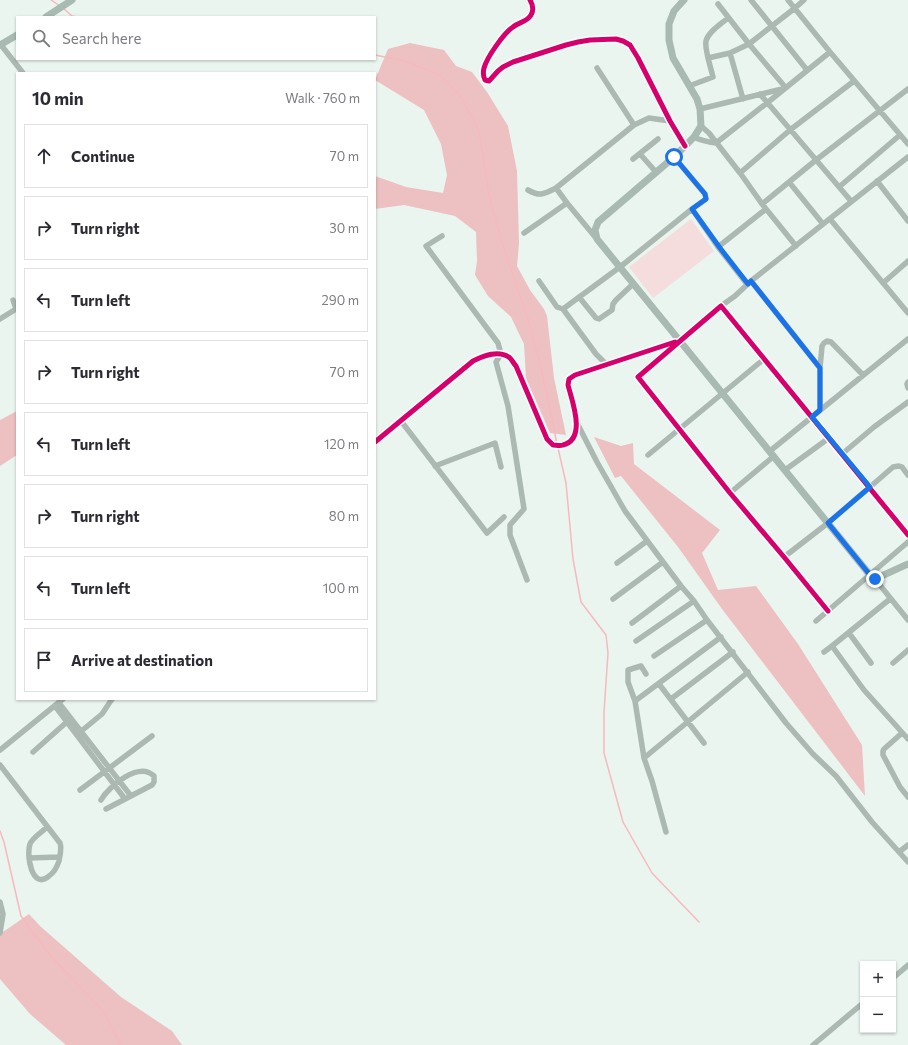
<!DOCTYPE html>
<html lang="en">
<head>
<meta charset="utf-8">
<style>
  body { margin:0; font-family:Commissioner,sans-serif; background:#f2f2f3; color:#2b2b33 }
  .controls { position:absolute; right:12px; bottom:12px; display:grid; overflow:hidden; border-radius:0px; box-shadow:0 1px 3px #0004 }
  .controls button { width:36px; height:36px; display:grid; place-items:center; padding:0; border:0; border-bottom:1px solid #e1e1e2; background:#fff; color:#2b2b33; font:20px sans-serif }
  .stop { position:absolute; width:12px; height:12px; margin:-9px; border:3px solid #1a73e8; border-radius:50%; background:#fff }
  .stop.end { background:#1a73e8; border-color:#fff; box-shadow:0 1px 4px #0008 }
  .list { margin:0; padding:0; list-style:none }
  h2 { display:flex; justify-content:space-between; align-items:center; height:52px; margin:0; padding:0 16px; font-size:17px }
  h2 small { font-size:13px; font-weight:400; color:#7c7c81 }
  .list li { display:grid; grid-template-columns:26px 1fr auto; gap:12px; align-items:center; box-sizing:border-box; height:64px; margin:0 8px 8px; padding:0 8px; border:1px solid #e1e1e2; border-radius:0px }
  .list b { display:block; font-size:15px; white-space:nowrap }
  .list em { font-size:13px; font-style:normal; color:#7c7c81 }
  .icon { flex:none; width:22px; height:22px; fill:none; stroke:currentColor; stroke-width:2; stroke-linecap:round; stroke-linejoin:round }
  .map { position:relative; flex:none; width:908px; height:1045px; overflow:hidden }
  .search { position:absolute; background:#fff; box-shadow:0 1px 3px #0004; left:16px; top:16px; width:360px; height:44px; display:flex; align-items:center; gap:10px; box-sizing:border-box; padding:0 14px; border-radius:0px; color:#7c7c81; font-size:15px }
  .panel { position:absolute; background:#fff; box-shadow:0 1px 3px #0004; left:16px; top:72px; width:360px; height:628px; border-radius:0px }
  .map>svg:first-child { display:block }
  .green { fill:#f4dddc }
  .forest { fill:#edc0c1 }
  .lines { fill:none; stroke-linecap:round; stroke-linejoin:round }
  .stream { stroke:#f7b9bd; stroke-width:1.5 }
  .minor { stroke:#abb9b2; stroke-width:5.5 }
  .major { stroke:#a9bab3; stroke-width:7 }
  .cycleway-casing { stroke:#fff; stroke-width:8 }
  .cycleway { stroke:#d6006c; stroke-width:5 }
  .route { stroke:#1a73e8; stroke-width:5 }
</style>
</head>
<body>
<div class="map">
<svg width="908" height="1045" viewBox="0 0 908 1045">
  <rect width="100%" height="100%" fill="#eaf5ef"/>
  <!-- green -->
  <path class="green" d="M691,219L714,251L653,298L629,267Z"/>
  <!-- forest -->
  <path class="forest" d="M410,43L444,50L456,66L472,72L487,92L508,126L517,171L519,243L517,266L530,290L544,309L547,316L554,378L566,435L550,433L526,378L524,344L511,317L488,296L475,275L477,261L476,232L455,216L404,205L375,209V176L406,187L443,193L447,175L441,144L424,110L375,80L388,49Z
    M17,411V455L0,466V420Z
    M594,437L621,446L633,443L634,464L720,530L702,553L718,590L756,586L798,644L862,745L865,796L722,609L678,547L621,476L615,478Z
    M29,914L40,926L121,997L172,1031L182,1045H66L30,1014L0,979V933L6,930Z"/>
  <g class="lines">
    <!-- stream -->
    <path class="stream" d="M51,0L60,6
      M63,8L72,16L76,17
      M375,55L405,61L440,75L461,97L479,131L489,195L503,246L529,322L541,368L557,444
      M558,448L566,483L573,559L581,602L606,635L608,653L604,712V753L623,822L652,873L699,922
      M0,831L4,842L21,916L49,954L103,1011L121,1045"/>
    <!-- minor -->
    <path class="minor" d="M530,0C533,5 534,10 531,15C527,22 519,22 513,27C504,33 487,57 484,68C483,72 483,76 485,80L489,81L498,71L503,67L513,62L566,45L578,42L590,40L616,39L623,41L630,45L638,58L670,121L685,146
      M751,0L807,70
      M788,0L830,52L908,144
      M1,45L23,73
      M730,53L749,44L795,8L804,0
      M708,58C707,52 705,47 706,41C708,32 721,24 728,18
      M597,68L634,125L649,118L670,121
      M689,86L713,77L708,58L730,53L743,99
      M760,94L851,201
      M700,109L786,88L749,44L718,4
      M701,126L709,133L740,173L790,130L854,81
      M694,137C702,141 708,142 716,143L767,103L830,52
      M640,154L656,172
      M674,157L705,194L706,199L692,209L718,247L747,284
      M633,159L658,139
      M738,170L762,204L796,246
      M877,181L908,221
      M789,182L823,224
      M839,187L900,135
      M556,188L567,203L596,238
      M528,190C540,197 544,194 556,188L634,125
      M762,204L816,160L908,89
      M830,219L908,313
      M524,233L567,203
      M442,236L426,246L498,343L501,354L496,362L508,406L524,509L510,525V535L527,580
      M718,247L766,209
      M539,281L557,307L563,309
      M751,281L820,368
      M883,283L908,261
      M579,297L596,318L599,319L612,310L613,304L616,300L633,284
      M721,306L735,296L751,281L908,157
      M0,319L16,309L13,300
      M606,364L596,354L563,309L620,267L692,209
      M908,382L907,384L908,388
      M820,410V368L822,346L824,343L827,341L831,342L863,375
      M401,421L487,533L504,517
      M576,421L597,462L625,511L681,586L694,601L707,620L786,723L813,754L836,776L872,822L908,862
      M375,442L473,361C483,356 499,349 510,358C512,360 514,364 516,366L547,439L553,445C556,445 560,446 563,445C587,439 572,401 568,385L569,379L575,375L677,342
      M770,451L908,339
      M842,454L874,427L908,402
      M648,455L764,359
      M435,466L495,443L501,467
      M785,470L829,438
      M730,493L774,456
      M784,557L828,523L870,487L893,467L899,466L902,467L908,475
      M617,563L647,541
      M875,579L908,620
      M613,599L663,562
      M890,599L832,646L864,690L908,739
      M828,611L784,557L730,493L638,377L721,306L908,535
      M816,621L908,542
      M632,623L681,586
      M849,633L871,663
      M636,641L694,601
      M824,652L832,646
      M654,656L707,620
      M893,663L908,650
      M646,674L641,666L628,670V682L635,701L644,758L652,781L666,832
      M659,684L704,743
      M671,699L733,652
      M635,701L721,637
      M59,703L131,796
      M55,706L125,799
      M79,733L102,714L112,699
      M902,733L884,749L883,751V755L900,787L908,797
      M0,750L63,699
      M33,752L69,720
      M644,758L748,672
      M0,765L60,843C62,848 60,855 59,861C57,867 55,872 49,876C32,891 26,855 30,844C32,838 42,832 47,827
      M80,790L152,736
      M101,800C109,786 139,761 154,776V782L152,785L106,809
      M899,852L908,845
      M29,858L59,857
      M0,902L3,914L0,933
      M893,978L908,965
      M813,1045L863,1003"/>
    <!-- major -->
    <path class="major" d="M684,0L674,11L669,24V40L673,58L697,99L700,109L701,126L694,137L674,157L598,222L595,230L597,239L870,575L875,579L908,564
      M46,17L72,0
      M0,45L17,35"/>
    <!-- cycleway casing -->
    <g class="cycleway-casing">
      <path id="cycleway" d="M530,0C533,5 534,10 531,15C527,22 519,22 513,27C504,33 487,57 484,68C483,72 483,76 485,80L489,81L498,71L503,67L513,62L566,45L578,42L590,40L616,39L623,41L630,45L638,58L670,121L685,146
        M375,442L473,361C483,356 499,349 510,358C512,360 514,364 516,366L547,439L553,445C556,445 560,446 563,445C587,439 572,401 568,385L569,379L575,375L675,342
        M828,611L784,557L730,493L638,377L721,306L908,535"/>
    </g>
    <!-- cycleway -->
    <use href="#cycleway" class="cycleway"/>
  </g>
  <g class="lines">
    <!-- route -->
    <path class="route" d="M674,157L705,194L706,199L692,209L720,248L748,284L751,281L820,368V410L812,417L870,487L828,523L870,575L875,579"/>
  </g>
</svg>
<div class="controls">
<button>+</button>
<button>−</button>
</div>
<div class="stop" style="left:674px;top:157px"></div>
<div class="stop end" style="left:875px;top:579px"></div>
<div class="search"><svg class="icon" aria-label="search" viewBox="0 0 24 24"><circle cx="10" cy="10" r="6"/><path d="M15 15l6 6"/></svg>Search here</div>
<section class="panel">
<h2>10 min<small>Walk · 760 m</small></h2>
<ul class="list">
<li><svg class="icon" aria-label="ahead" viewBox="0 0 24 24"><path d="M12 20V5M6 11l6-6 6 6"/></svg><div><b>Continue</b></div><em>70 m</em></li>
<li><svg class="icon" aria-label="right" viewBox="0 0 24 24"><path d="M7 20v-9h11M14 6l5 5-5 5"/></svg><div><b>Turn right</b></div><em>30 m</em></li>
<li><svg class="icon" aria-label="left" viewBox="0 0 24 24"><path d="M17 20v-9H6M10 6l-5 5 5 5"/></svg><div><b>Turn left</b></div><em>290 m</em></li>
<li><svg class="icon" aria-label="right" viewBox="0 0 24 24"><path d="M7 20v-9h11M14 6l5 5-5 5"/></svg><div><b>Turn right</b></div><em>70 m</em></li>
<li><svg class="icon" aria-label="left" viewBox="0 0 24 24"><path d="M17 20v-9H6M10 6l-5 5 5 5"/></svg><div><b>Turn left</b></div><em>120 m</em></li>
<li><svg class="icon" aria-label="right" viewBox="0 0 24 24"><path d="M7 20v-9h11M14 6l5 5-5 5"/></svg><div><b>Turn right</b></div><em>80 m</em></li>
<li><svg class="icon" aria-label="left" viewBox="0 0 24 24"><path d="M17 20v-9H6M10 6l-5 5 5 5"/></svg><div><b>Turn left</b></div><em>100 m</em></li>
<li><svg class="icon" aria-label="arrive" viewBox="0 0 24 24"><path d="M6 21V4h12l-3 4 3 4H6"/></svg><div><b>Arrive at destination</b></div></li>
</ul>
</section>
</div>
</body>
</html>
